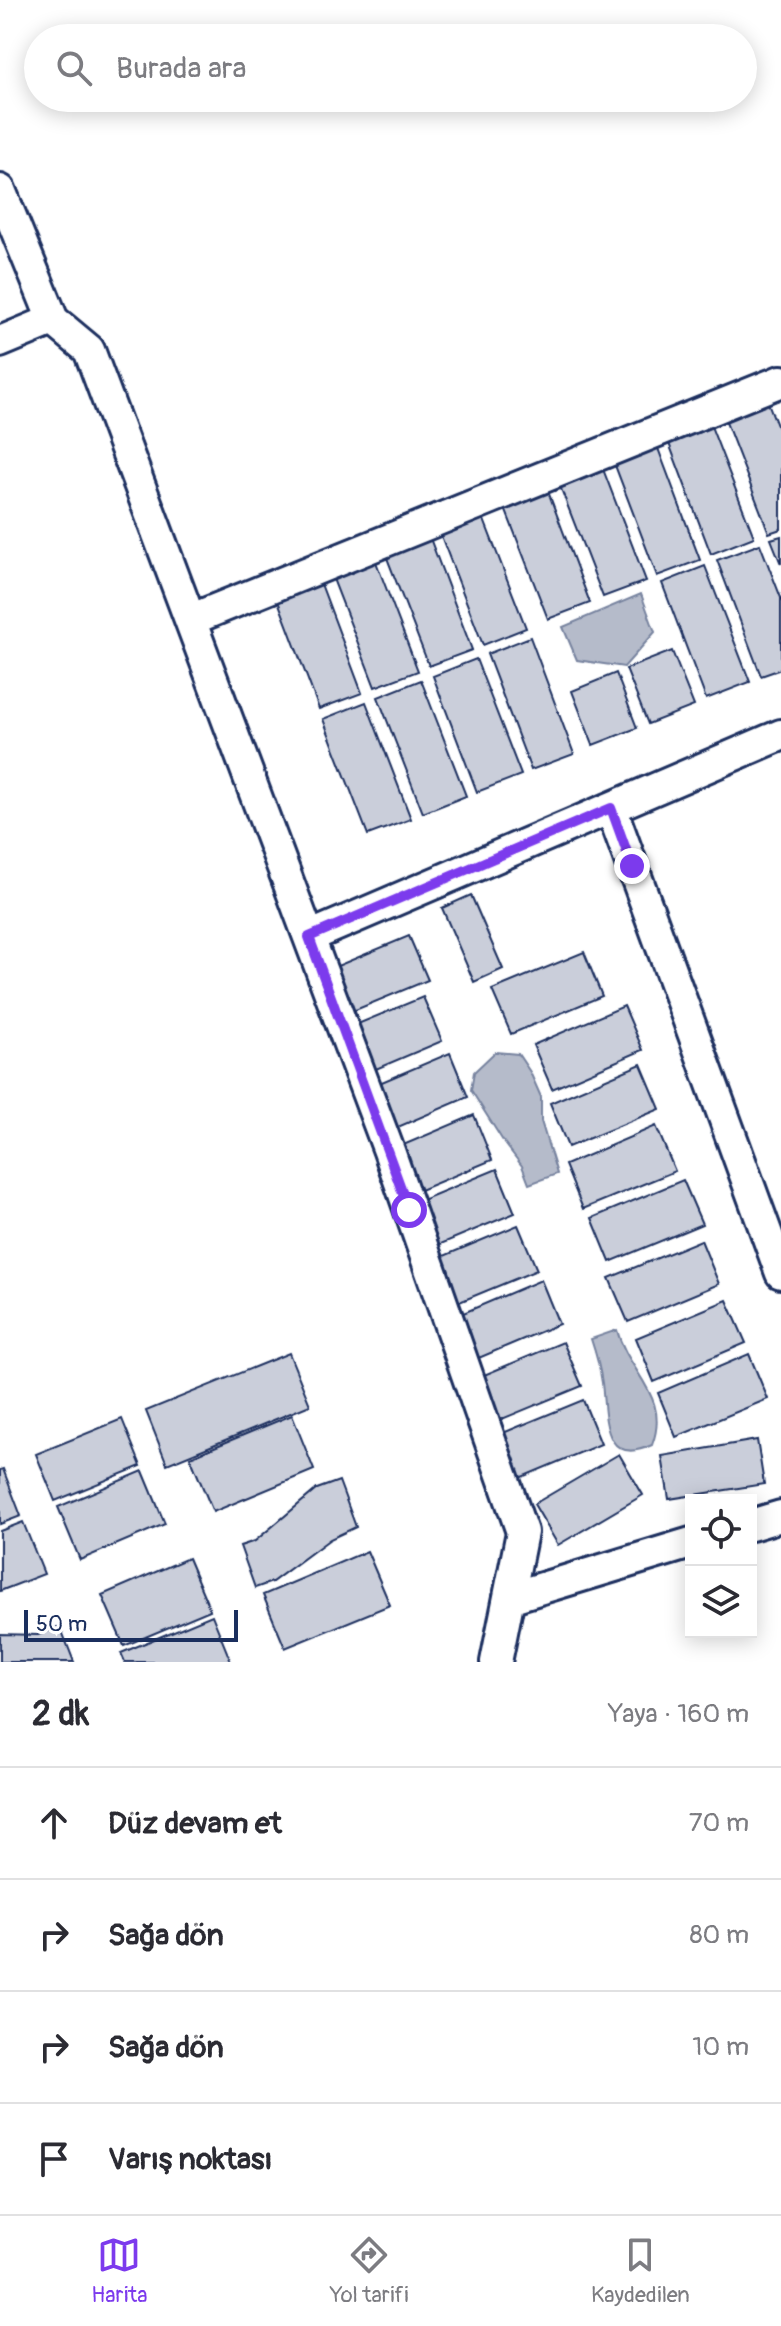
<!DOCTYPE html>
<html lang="tr">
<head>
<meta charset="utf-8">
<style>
  body { margin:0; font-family:Pangolin,sans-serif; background:#f2f2f3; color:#2b2b33 }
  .controls { position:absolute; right:24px; bottom:24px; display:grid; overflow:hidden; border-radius:0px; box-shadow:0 4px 20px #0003 }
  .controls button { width:72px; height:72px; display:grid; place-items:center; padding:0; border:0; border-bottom:2px solid #e1e1e2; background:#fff; color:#2b2b33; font:40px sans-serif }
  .scale { position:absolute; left:24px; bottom:20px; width:214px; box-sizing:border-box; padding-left:8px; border:4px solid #1b2f5e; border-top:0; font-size:22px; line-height:28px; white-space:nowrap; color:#1b2f5e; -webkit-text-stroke:6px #fff; paint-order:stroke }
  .stop { position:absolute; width:24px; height:24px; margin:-18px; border:6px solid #7c3aed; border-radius:50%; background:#fff }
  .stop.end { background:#7c3aed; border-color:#fff; box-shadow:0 2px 8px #0008 }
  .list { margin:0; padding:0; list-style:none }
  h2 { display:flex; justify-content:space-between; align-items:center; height:104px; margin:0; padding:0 32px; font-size:34px }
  h2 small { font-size:26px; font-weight:400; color:#7c7c81 }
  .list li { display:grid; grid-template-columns:52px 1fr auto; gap:24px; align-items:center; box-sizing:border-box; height:112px; padding:0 32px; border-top:2px solid #e1e1e2 }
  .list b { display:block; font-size:30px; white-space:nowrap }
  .list em { font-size:26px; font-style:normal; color:#7c7c81 }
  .icon { flex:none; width:44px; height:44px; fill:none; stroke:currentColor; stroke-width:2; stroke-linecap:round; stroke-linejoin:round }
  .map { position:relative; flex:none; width:781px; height:1662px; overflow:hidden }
  .search { position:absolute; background:#fff; box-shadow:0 4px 20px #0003; left:24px; right:24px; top:24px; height:88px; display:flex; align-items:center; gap:20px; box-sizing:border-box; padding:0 28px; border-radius:44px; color:#7c7c81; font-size:30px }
  .sheet { height:552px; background:#fff }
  nav { display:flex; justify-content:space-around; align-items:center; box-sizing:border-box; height:112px; border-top:2px solid #e1e1e2; background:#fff; font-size:22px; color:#7c7c81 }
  nav a { display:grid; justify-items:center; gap:4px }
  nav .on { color:#7c3aed }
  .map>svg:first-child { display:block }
  .water { fill:#b5bbca; stroke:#77839f; stroke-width:2 }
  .building { fill:#caceda; stroke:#1b2f5e; stroke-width:2 }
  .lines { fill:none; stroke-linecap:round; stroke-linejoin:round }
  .street-casing { stroke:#1b2f5e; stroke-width:36 }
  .street { stroke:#fff; stroke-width:30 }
  .route { stroke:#7c3aed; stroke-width:10 }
</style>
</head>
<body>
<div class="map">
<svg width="781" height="1662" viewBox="0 0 781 1662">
  <rect width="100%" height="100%" fill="#fff"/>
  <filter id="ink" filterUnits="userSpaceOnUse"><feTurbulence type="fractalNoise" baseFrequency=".0125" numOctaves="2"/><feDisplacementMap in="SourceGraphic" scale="16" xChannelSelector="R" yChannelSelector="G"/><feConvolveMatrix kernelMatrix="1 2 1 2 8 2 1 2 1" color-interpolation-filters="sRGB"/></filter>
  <g filter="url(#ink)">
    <!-- water -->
    <path class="water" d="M641,594L655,632L624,667L577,660L563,627Z
      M495,1052L518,1054L530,1072L541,1097V1121L557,1174L529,1184L522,1166L503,1141L471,1090L474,1072Z
      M617,1330C628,1373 671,1396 652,1445C602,1468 606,1416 602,1383C600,1368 596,1354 591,1339Z"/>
    <!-- building -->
    <path class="building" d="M767,400L781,436V529L769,533L724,417Z
      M709,421L754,537L711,554L667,438Z
      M656,443L700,560L657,576L613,460Z
      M601,464L646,581L603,597L558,481Z
      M546,486L590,603L548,619L503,503Z
      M481,512L526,628L483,645L438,528Z
      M428,533L472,650L429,666L384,550Z
      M781,536V564L771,539Z
      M760,544L781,598V669L761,676L717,560Z
      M373,554L418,671L375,687L330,571Z
      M705,566L750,682L706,699L662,583Z
      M318,576L362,693L319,709L275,593Z
      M530,637L574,754L531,770L487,654Z
      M672,651L694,706L648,724L626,669Z
      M476,659L521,775L477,792L433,676Z
      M616,673L637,728L593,745L572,691Z
      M421,680L466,796L423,813L378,697Z
      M366,702L411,819L368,835L323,719Z
      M471,895L503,969L474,982L442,908Z
      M409,936L428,980L336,1018L318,974Z
      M584,952L602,996L511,1034L492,990Z
      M423,997L442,1041L350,1080L331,1035Z
      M624,1006L643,1050L552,1089L533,1045Z
      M450,1053L468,1097L377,1136L358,1092Z
      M641,1064L660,1109L568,1147L550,1103Z
      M474,1115L492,1160L401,1198L382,1154Z
      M656,1126L675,1171L583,1209L565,1165Z
      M497,1169L515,1213L424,1251L405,1207Z
      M683,1180L702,1224L610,1262L592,1218Z
      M518,1225L537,1270L445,1308L427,1263Z
      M701,1240L719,1284L628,1322L609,1278Z
      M541,1280L559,1324L467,1363L449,1319Z
      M727,1300L746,1343L654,1382L636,1338Z
      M563,1342L582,1386L490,1424L472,1380Z
      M289,1353L310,1405L167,1464L146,1411Z
      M749,1354L768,1399L676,1437L658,1393Z
      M583,1400L601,1444L510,1482L491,1438Z
      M292,1415L314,1470L213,1512L190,1457Z
      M122,1419L141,1466L55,1501L36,1454Z
      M757,1440L764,1484L669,1499L662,1456Z
      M619,1454L643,1495L558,1545L534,1504Z
      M3,1469L21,1516L0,1524V1470Z
      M143,1471L165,1524L80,1560L58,1507Z
      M339,1481L356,1527L330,1539L272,1582L255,1588L240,1546L255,1541L317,1489Z
      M23,1522L44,1574L0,1591V1531Z
      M367,1551L390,1605L285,1648L263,1595Z
      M188,1558L210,1610L124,1646L102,1595Z
      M212,1615L231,1662H125L121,1653Z
      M60,1626L74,1662H0V1634L38,1635Z"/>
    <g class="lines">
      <!-- street casing -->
      <g class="street-casing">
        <path id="street" d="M0,190L53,320
          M0,342L53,320L89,350L389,1151L522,1532L496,1662
          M190,620L781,381
          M611,808L781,1273
          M309,937L781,735
          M751,1525L781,1516
          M509,1598L691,1543"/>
      </g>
      <!-- street -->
      <use href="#street" class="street"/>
    </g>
  </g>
  <g class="lines" filter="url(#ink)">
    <!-- route -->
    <path class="route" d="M409,1210L309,937L611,808L632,866"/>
  </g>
</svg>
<div class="controls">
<button><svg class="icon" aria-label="locate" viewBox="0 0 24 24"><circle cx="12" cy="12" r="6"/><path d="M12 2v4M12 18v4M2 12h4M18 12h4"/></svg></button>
<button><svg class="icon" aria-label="layers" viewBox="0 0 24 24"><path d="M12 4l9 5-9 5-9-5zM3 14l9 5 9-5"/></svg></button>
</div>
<div class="scale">50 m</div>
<div class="stop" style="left:409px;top:1210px"></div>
<div class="stop end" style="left:632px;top:866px"></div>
<div class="search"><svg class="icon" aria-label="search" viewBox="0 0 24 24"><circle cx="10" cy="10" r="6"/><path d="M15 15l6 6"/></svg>Burada ara</div>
</div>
<section class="sheet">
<h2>2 dk<small>Yaya · 160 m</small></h2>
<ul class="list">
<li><svg class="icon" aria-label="ahead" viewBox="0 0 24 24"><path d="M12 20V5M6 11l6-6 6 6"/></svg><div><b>Düz devam et</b></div><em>70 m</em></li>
<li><svg class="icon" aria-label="right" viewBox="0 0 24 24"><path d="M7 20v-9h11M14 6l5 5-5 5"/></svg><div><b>Sağa dön</b></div><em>80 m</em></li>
<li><svg class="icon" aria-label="right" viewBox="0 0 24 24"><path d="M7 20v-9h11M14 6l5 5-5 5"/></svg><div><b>Sağa dön</b></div><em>10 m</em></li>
<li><svg class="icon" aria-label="arrive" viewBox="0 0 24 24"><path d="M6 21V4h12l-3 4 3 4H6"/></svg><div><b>Varış noktası</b></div></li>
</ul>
</section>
<nav>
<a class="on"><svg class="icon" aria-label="map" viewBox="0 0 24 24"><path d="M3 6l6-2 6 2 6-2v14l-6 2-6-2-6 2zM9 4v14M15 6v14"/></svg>Harita</a>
<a><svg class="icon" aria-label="directions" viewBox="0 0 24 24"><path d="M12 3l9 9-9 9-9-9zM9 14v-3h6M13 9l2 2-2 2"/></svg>Yol tarifi</a>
<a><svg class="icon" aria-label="saved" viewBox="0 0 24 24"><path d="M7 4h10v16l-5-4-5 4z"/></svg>Kaydedilen</a>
</nav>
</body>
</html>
